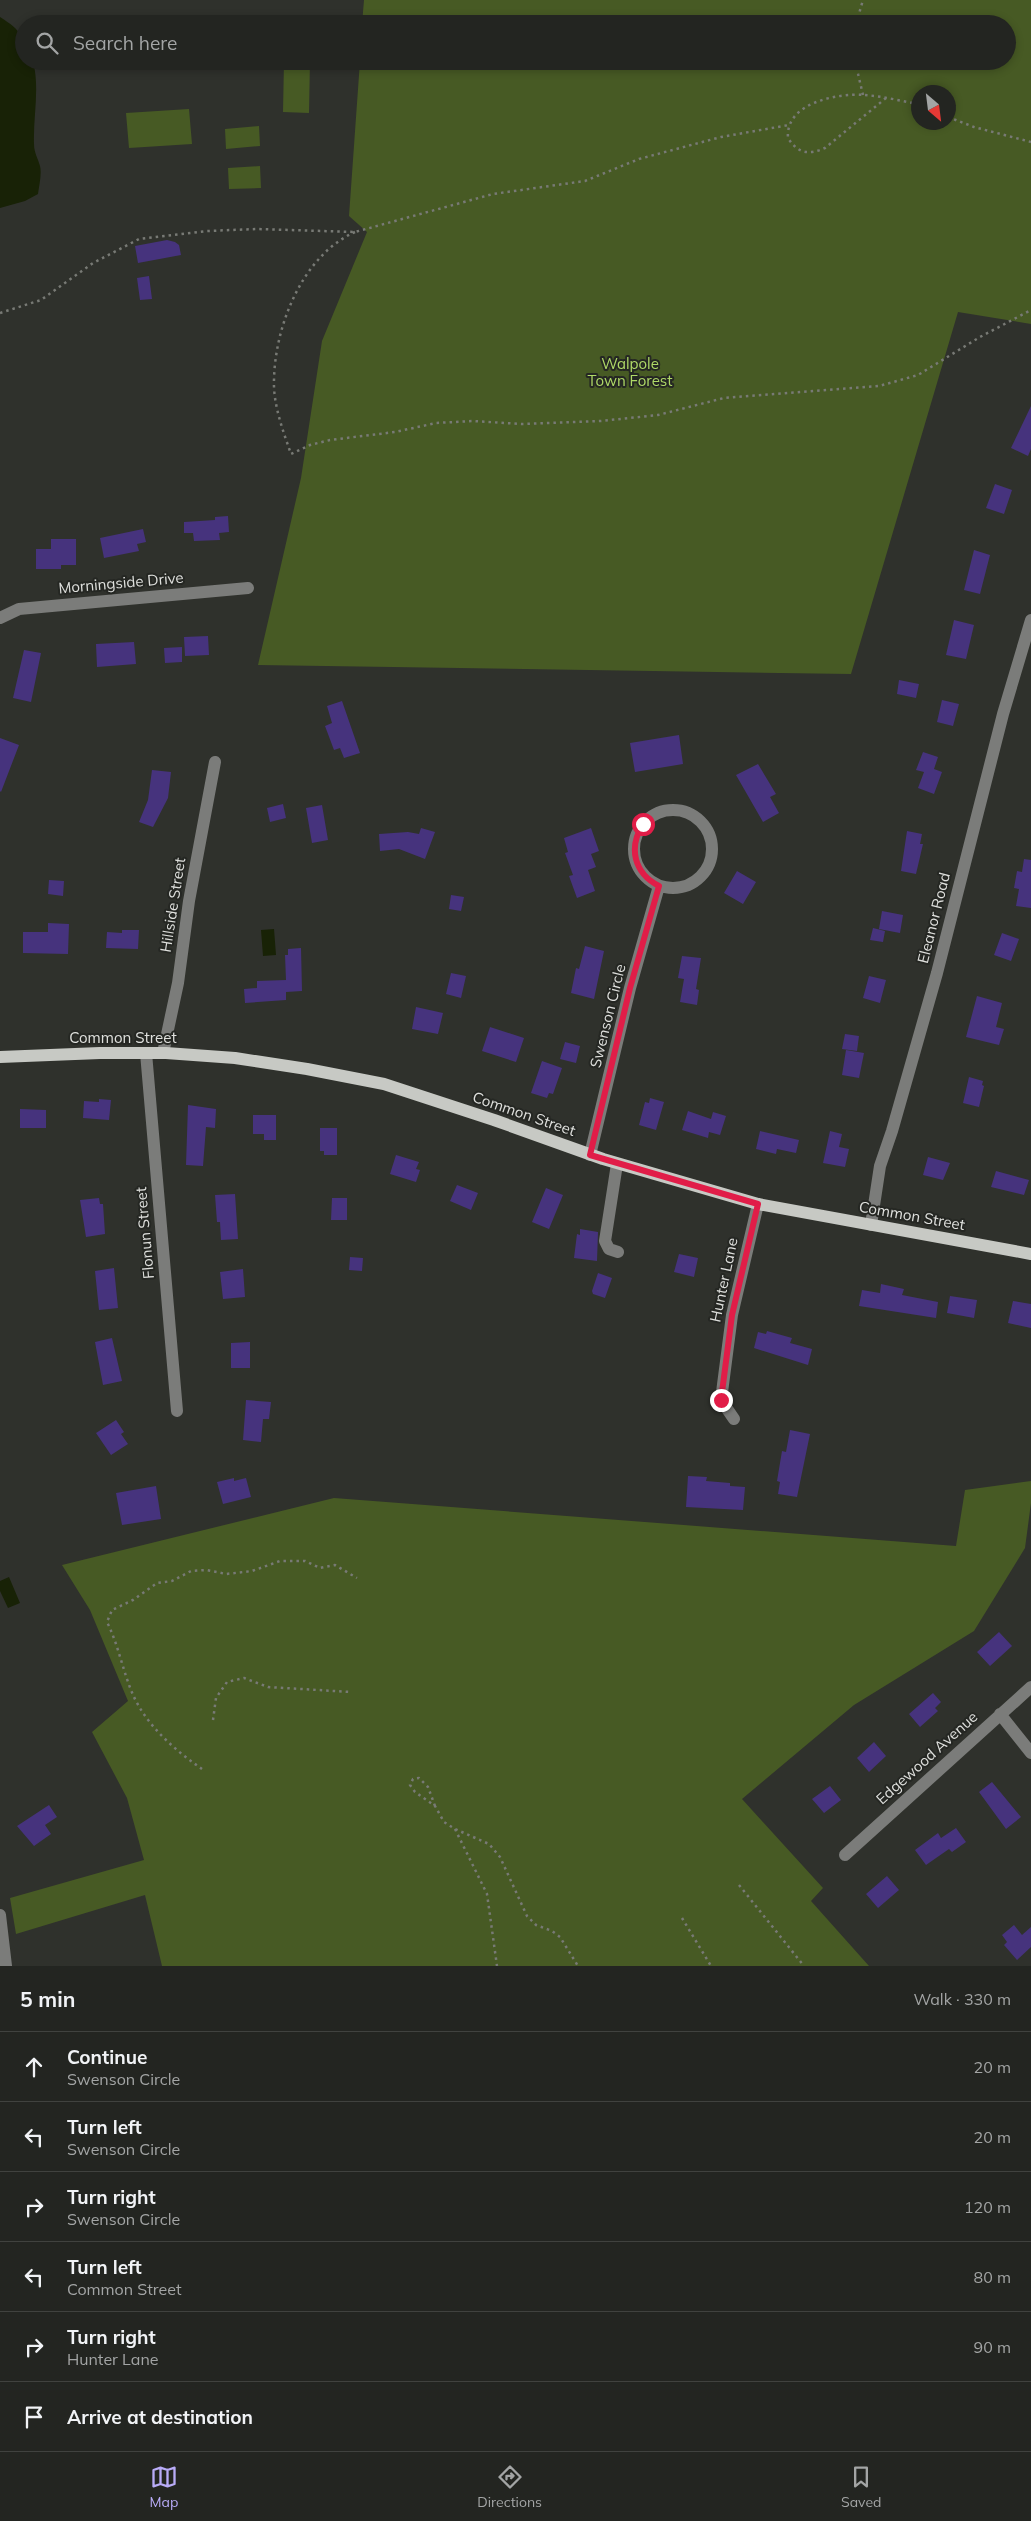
<!DOCTYPE html>
<html lang="en">
<head>
<meta charset="utf-8">
<style>
  body { margin:0; font-family:Mulish,sans-serif; background:#2b2d2a; color:#f1f3f6 }
  .compass { position:absolute; left:911px; top:85px; width:45px; height:45px; border-radius:50%; background:#232521; box-shadow:0 2px 8px #0003; rotate:152deg }
  .stop { position:absolute; width:15px; height:15px; margin:-11px; border:4px solid #e11d48; border-radius:50%; background:#fff }
  .stop.end { background:#e11d48; border-color:#fff; box-shadow:0 1px 5px #0008 }
  .list { margin:0; padding:0; list-style:none }
  h2 { display:flex; justify-content:space-between; align-items:center; height:65px; margin:0; padding:0 20px; font-size:21px }
  h2 small { font-size:16px; font-weight:400; color:#a3a5a5 }
  .list li { display:grid; grid-template-columns:32px 1fr auto; gap:15px; align-items:center; box-sizing:border-box; height:70px; padding:0 20px; border-top:1px solid #40423f }
  .list b { display:block; font-size:19px; white-space:nowrap }
  .list p { margin:0; font-size:16px; white-space:nowrap; color:#a3a5a5 }
  .list em { font-size:16px; font-style:normal; color:#a3a5a5 }
  .icon { flex:none; width:28px; height:28px; fill:none; stroke:currentColor; stroke-width:2; stroke-linecap:round; stroke-linejoin:round }
  .map { position:relative; flex:none; width:1031px; height:1966px; overflow:hidden }
  .search { position:absolute; background:#232521; box-shadow:0 2px 8px #0003; left:15px; right:15px; top:15px; height:55px; display:flex; align-items:center; gap:12px; box-sizing:border-box; padding:0 18px; border-radius:28px; color:#a3a5a5; font-size:19px }
  .sheet { height:485px; background:#232521 }
  nav { display:flex; justify-content:space-around; align-items:center; box-sizing:border-box; height:70px; border-top:1px solid #40423f; background:#232521; font-size:14px; color:#a3a5a5 }
  nav a { display:grid; justify-items:center; gap:2px }
  nav .on { color:#b8abf7 }
  .map>svg:first-child { display:block }
  .green { fill:#475a24; fill-rule:evenodd }
  .water { fill:#182206 }
  .building { fill:#46337d }
  .lines { fill:none; stroke-linecap:round; stroke-linejoin:round }
  .path { stroke:#787a75; stroke-width:2.5; stroke-dasharray:2.5 4; stroke-linecap:butt }
  .minor { stroke:#7b7c7a; stroke-width:12 }
  .major { stroke:#c7c9c4; stroke-width:12 }
  .route { stroke:#e11d48; stroke-width:6 }
  .labels { text-anchor:middle; stroke-width:4; stroke-linejoin:round; paint-order:stroke }
  .park-label { font-size:15px; fill:#afd967; stroke:#252723 }
  .street-label { font-size:15px; fill:#dfe0dd; stroke:#252723 }
</style>
</head>
<body>
<div class="map">
<svg width="1031" height="1966" viewBox="0 0 1031 1966">
  <rect width="100%" height="100%" fill="#2f312c"/>
  <!-- green -->
  <path class="green" d="M364,0H1031V324L958,312L851,674L258,665L301,478L322,341L367,232L349,216L360,61H1007V24H362ZM918,92H948V122H918Z
    M284,61H310L309,113L283,112Z
    M189,109L192,144L129,148L126,113Z
    M259,126L260,146L226,149L225,129Z
    M260,166L261,188L229,189L228,168Z
    M1031,1481V1503L1025,1548L974,1631L854,1705L742,1799L823,1888L811,1901L869,1966H162L145,1895L16,1934L10,1898L144,1860L127,1798L92,1732L128,1701L90,1610L62,1565L334,1498L956,1546L965,1490Z"/>
  <!-- water -->
  <path class="water" d="M0,17C22,31 24,36 24,61H33C40,89 33,116 34,144C34,153 38,158 40,166C42,174 39,186 38,194L25,201L0,208Z
    M274,929L276,955L263,956L261,930Z
    M9,1577L20,1603L8,1608L0,1591V1581Z"/>
  <!-- building -->
  <path class="building" d="M167,240L175,242L179,245L181,255L138,263L135,246Z
    M149,276L152,299L140,300L137,278Z
    M1031,406V449L1028,456L1011,448Z
    M995,484L1012,490L1004,514L986,508Z
    M228,516L229,532L219,533L220,540L194,541L193,533H184V522L215,520V517Z
    M143,529L146,542L137,544L139,551L104,558L100,538Z
    M51,539H76V565H61V569H36V549H51Z
    M974,550L990,555L980,594L964,590Z
    M954,620L974,625L966,659L946,655Z
    M208,636L209,655L185,656L184,637Z
    M134,642L136,664L97,667L96,644Z
    M182,647V662L165,663L164,648Z
    M24,650L41,653L31,702L13,698Z
    M899,680L919,684L916,698L897,694Z
    M942,700L959,704L953,726L937,722Z
    M342,701L360,753L344,758L340,748L334,750L325,726L332,723L327,706Z
    M679,735L683,764L635,772L630,743Z
    M0,738L19,745L1,792L0,791Z
    M923,752L938,757L934,769L942,772L934,794L918,788L924,772L916,770Z
    M758,764L776,794L770,797L779,813L763,822L736,775Z
    M152,770L171,772L168,798L153,827L139,822L148,800Z
    M283,804L286,818L270,822L267,808Z
    M322,805L328,840L312,843L306,808Z
    M421,828L435,832L425,859L399,849L380,851L379,834L408,832L419,834Z
    M591,828L599,851L591,854L596,867L588,870L595,891L577,898L569,876L573,875L565,853L568,852L564,838Z
    M907,831L922,834L920,844H923L916,874L901,871Z
    M1024,859L1031,860V908L1016,906L1019,889L1014,888L1017,871L1022,872Z
    M737,871L756,882L743,904L724,893Z
    M49,880L64,881L63,896L48,894Z
    M451,895L464,897L461,911L449,909Z
    M882,911L903,915L900,933L879,929Z
    M48,923L69,924L68,954L23,953V932H48Z
    M873,928L885,931L883,942L870,940Z
    M122,930H139L138,949L106,948L107,932L122,933Z
    M1002,933L1019,939L1011,961L994,955Z
    M585,946L604,951L594,999L571,993L576,968L579,969Z
    M301,948L302,991L286,992V1000L245,1003L244,989L257,988V981L286,980L285,955H288V949Z
    M682,956L701,958L696,989L699,990L697,1005L680,1002L684,979L678,978Z
    M451,973L466,976L461,998L446,994Z
    M869,976L886,980L880,1003L863,998Z
    M977,996L1002,1003L996,1027L1004,1029L999,1045L966,1037Z
    M416,1007L443,1013L438,1034L412,1029Z
    M490,1027L524,1038L516,1062L482,1051Z
    M845,1034L859,1036L857,1051L842,1049Z
    M565,1042L580,1046L576,1063L560,1059Z
    M846,1050L864,1053L859,1078L842,1075Z
    M542,1061L562,1068L553,1094L549,1093L547,1098L531,1093Z
    M969,1077L983,1081L982,1085L984,1086L979,1107L963,1103Z
    M650,1098L664,1102L656,1130L639,1125L645,1102L649,1103Z
    M99,1099L111,1100L109,1120L83,1118L84,1101L99,1102Z
    M188,1105L216,1109L215,1128L206,1127L203,1166L186,1165Z
    M20,1109L46,1110V1128H20Z
    M688,1111L711,1119L713,1112L726,1116L720,1135L709,1132L708,1138L682,1130Z
    M253,1115H276V1140H264V1134H253Z
    M320,1128H337V1155H324V1151H320Z
    M760,1131L799,1140L796,1153L777,1149L776,1154L756,1149Z
    M830,1131L842,1134L839,1147L849,1149L845,1167L823,1163Z
    M396,1155L419,1162L416,1169L420,1170L416,1182L390,1174Z
    M928,1157L950,1163L943,1180L923,1175Z
    M996,1171L1029,1180L1024,1195L991,1187Z
    M457,1185L478,1193L471,1210L450,1201Z
    M546,1188L563,1195L549,1229L532,1222Z
    M235,1194L238,1239L221,1240L220,1222H217L215,1195Z
    M99,1198L100,1204H103L105,1234L86,1237L80,1200Z
    M332,1198H347V1220H331Z
    M580,1229L598,1232L597,1261L574,1258L577,1234L580,1235Z
    M679,1254L698,1258L694,1277L674,1272Z
    M350,1257L363,1258L362,1271L349,1270Z
    M114,1268L118,1308L99,1310L95,1271Z
    M243,1269L245,1297L223,1299L220,1272Z
    M598,1273L612,1278L605,1298L593,1294L592,1291Z
    M881,1284L904,1289L902,1295L938,1302L936,1318L859,1306L862,1290L880,1293Z
    M950,1296L977,1300L974,1318L947,1313Z
    M1013,1301L1031,1304V1328L1008,1323Z
    M767,1331L792,1338L790,1343L812,1349L808,1365L754,1348L758,1332L766,1334Z
    M112,1338L122,1381L103,1385L95,1342Z
    M250,1342V1368H231V1343Z
    M246,1400L271,1402L269,1419H263L261,1442L243,1440Z
    M116,1420L124,1432L121,1434L128,1444L111,1455L96,1433Z
    M790,1430L810,1434L797,1497L778,1494L780,1482L777,1481L782,1451L786,1452Z
    M688,1476L707,1477L706,1481L730,1483V1486L745,1487L743,1510L686,1507Z
    M234,1478V1481L246,1478L251,1497L223,1504L217,1482Z
    M156,1486L161,1519L122,1525L116,1493Z
    M999,1632L1012,1646L990,1666L977,1652Z
    M933,1693L941,1702L935,1708L938,1711L920,1727L909,1714Z
    M874,1742L886,1756L869,1772L857,1758Z
    M992,1782L1021,1817L1006,1829L979,1792Z
    M830,1786L841,1800L824,1813L812,1799Z
    M49,1805L57,1817L45,1825L51,1834L34,1846L17,1826Z
    M956,1828L966,1842L952,1852L949,1849L926,1865L915,1850L938,1833L941,1838Z
    M887,1876L899,1890L878,1908L866,1894Z
    M1014,1925L1022,1935L1031,1927V1947L1017,1960L1004,1945L1007,1942L1002,1935Z"/>
  <g class="lines">
    <!-- path -->
    <path class="path" d="M856,24L863,0
      M855,61L863,95
      M886,98L825,148C809,155 798,154 788,138C785,103 837,93 864,95C882,96 901,101 918,104
      M948,117L974,127L1031,142
      M355,232C303,255 275,325 274,380C273,404 283,431 291,454L310,445L330,440L395,432L436,423L473,421L521,424L601,421L658,415L724,398L879,386L918,375L980,337L1031,310
      M0,313L41,300L93,263L139,239L207,231L257,229L355,232L493,194L585,181L639,159L721,137L789,125
      M213,1720L216,1698L227,1682L244,1678L268,1687L351,1692
      M202,1769C176,1751 148,1727 134,1697C123,1673 119,1646 107,1622L112,1610L133,1600L157,1583L172,1581L191,1571L207,1570L226,1574L252,1571L280,1561H305L320,1568L335,1565L357,1578
      M435,1806L428,1787L419,1778L413,1779L410,1785L415,1792L435,1806L444,1822L455,1829L489,1844L500,1857L527,1916L536,1925L552,1931L560,1937L578,1966
      M455,1829L487,1894L497,1966
      M739,1885L804,1966
      M682,1918L711,1966"/>
    <!-- minor -->
    <path class="minor" d="M0,618L19,609L248,588
      M634 849a39 39 0 1 1 78 0a39 39 0 1 1-78 0Z
      M146,1053L177,1411
      M163,1053L178,983L189,901L215,762
      M590,1155L630,988L659,886
      M617,1164L605,1241L609,1249L618,1252
      M871,1225L880,1166L892,1131L937,973L1003,714L1031,620
      M734,1419L721,1400L732,1315L758,1204
      M1000,1714L1031,1753
      M845,1855L1031,1687
      M0,1915L6,1966"/>
    <!-- major -->
    <path class="major" d="M0,1057L100,1053H166L235,1058L307,1069L384,1084L494,1120L603,1159L758,1204L1031,1254"/>
  </g>
  <g class="lines">
    <!-- route -->
    <path class="route" d="M643,824C628,848 634,873 659,886L630,988L590,1155L758,1204L732,1315L721,1400"/>
  </g>
  <g class="labels">
    <!-- park labels -->
    <g class="park-label">
      <text x="630" y="369">Walpole<tspan x="630" dy="17">Town Forest</tspan></text>
    </g>
    <!-- street labels -->
    <g class="street-label">
      <text transform="translate(121 583) rotate(-5)" y="5">Morningside Drive</text>
      <text transform="translate(173 905) rotate(-81)" y="5">Hillside Street</text>
      <text transform="translate(934 918) rotate(-76)" y="5">Eleanor Road</text>
      <text transform="translate(608 1016) rotate(-76)" y="5">Swenson Circle</text>
      <text x="123" y="1043">Common Street</text>
      <text transform="translate(524 1114) rotate(19)" y="5">Common Street</text>
      <text transform="translate(912 1216) rotate(10)" y="5">Common Street</text>
      <text transform="translate(145 1233) rotate(-95)" y="5">Flonun Street</text>
      <text transform="translate(724 1280) rotate(-78)" y="5">Hunter Lane</text>
      <text transform="translate(927 1758) rotate(-42)" y="5">Edgewood Avenue</text>
    </g>
  </g>
</svg>
<svg class="compass" viewBox="-18 -18 36 36"><path d="M0-13l5 13h-10z" fill="#e53935"/><path d="M0 13l5-13h-10z" fill="#a3a5a5"/></svg>
<div class="stop" style="left:643px;top:824px"></div>
<div class="stop end" style="left:721px;top:1400px"></div>
<div class="search"><svg class="icon" aria-label="search" viewBox="0 0 24 24"><circle cx="10" cy="10" r="6"/><path d="M15 15l6 6"/></svg>Search here</div>
</div>
<section class="sheet">
<h2>5 min<small>Walk · 330 m</small></h2>
<ul class="list">
<li><svg class="icon" aria-label="ahead" viewBox="0 0 24 24"><path d="M12 20V5M6 11l6-6 6 6"/></svg><div><b>Continue</b><p>Swenson Circle</p></div><em>20 m</em></li>
<li><svg class="icon" aria-label="left" viewBox="0 0 24 24"><path d="M17 20v-9H6M10 6l-5 5 5 5"/></svg><div><b>Turn left</b><p>Swenson Circle</p></div><em>20 m</em></li>
<li><svg class="icon" aria-label="right" viewBox="0 0 24 24"><path d="M7 20v-9h11M14 6l5 5-5 5"/></svg><div><b>Turn right</b><p>Swenson Circle</p></div><em>120 m</em></li>
<li><svg class="icon" aria-label="left" viewBox="0 0 24 24"><path d="M17 20v-9H6M10 6l-5 5 5 5"/></svg><div><b>Turn left</b><p>Common Street</p></div><em>80 m</em></li>
<li><svg class="icon" aria-label="right" viewBox="0 0 24 24"><path d="M7 20v-9h11M14 6l5 5-5 5"/></svg><div><b>Turn right</b><p>Hunter Lane</p></div><em>90 m</em></li>
<li><svg class="icon" aria-label="arrive" viewBox="0 0 24 24"><path d="M6 21V4h12l-3 4 3 4H6"/></svg><div><b>Arrive at destination</b></div></li>
</ul>
</section>
<nav>
<a class="on"><svg class="icon" aria-label="map" viewBox="0 0 24 24"><path d="M3 6l6-2 6 2 6-2v14l-6 2-6-2-6 2zM9 4v14M15 6v14"/></svg>Map</a>
<a><svg class="icon" aria-label="directions" viewBox="0 0 24 24"><path d="M12 3l9 9-9 9-9-9zM9 14v-3h6M13 9l2 2-2 2"/></svg>Directions</a>
<a><svg class="icon" aria-label="saved" viewBox="0 0 24 24"><path d="M7 4h10v16l-5-4-5 4z"/></svg>Saved</a>
</nav>
</body>
</html>
